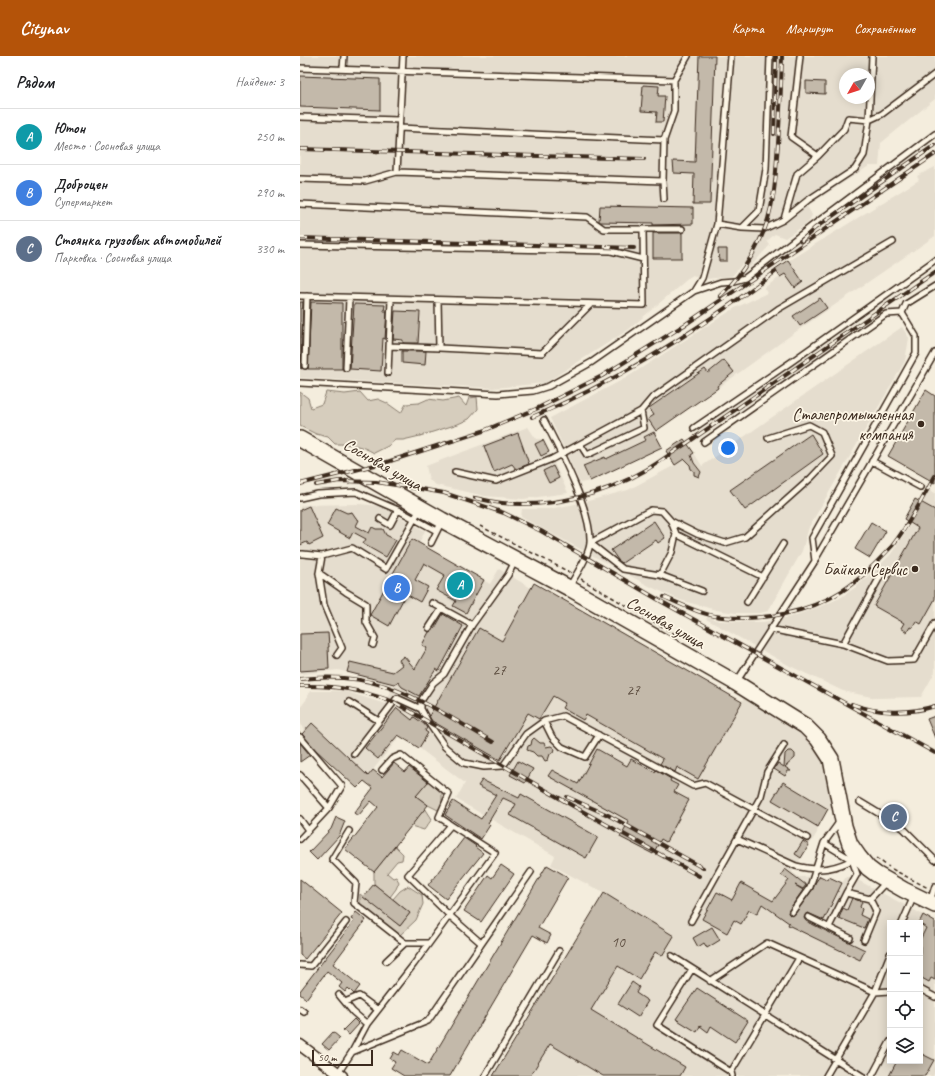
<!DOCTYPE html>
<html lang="ru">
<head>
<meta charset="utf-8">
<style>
  body { margin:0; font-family:Caveat,sans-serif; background:#f2f2f2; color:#202124 }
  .controls { position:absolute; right:12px; bottom:12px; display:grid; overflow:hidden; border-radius:0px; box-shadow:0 2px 10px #0003 }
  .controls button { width:36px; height:36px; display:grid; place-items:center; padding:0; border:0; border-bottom:1px solid #e0e0e0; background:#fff; color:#202124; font:20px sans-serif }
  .compass { position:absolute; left:539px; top:12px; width:36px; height:36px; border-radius:50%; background:#fff; box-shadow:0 2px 10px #0003; rotate:231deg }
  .scale { position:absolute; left:12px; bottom:10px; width:61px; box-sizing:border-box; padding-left:4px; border:2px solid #3b2a1e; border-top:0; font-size:11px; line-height:14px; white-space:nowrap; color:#3b2a1e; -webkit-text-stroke:3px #fcf5e5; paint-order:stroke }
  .you { position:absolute; left:428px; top:392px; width:14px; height:14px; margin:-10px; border:3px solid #fff; border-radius:50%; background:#1a73e8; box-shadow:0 0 0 6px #1a73e833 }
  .badge { display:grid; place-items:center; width:26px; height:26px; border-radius:50%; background:#b45309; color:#fff; font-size:13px; font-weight:700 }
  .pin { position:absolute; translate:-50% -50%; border:2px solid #fff; box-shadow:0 1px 4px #0006 }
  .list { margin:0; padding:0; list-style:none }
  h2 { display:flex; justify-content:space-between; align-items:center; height:52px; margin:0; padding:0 16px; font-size:17px }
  h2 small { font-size:13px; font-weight:400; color:#757577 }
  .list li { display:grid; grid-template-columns:26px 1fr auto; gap:12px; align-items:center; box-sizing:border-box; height:56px; padding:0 16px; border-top:1px solid #e0e0e0 }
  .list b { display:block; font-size:15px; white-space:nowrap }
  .list p { margin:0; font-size:13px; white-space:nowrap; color:#757577 }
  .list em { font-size:13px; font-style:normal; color:#757577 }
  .icon { flex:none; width:22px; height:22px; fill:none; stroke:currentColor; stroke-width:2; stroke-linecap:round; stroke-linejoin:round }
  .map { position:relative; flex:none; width:635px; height:1020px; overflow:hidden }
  header { display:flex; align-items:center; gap:24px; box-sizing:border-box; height:56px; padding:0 20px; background:#b45309; color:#fff }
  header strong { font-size:19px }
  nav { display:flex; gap:22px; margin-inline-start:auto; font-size:14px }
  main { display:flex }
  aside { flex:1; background:#fff }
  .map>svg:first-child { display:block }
  .built { fill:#e5ddce; fill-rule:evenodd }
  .green { fill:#d6cdbd; stroke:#887c6e }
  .building { fill:#c3b9aa; stroke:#3b2a1e }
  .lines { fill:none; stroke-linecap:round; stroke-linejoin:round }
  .lane-casing { stroke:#3b2a1e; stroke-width:8 }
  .street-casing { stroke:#3b2a1e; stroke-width:13 }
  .primary-casing { stroke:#3b2a1e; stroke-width:18 }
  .path { stroke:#3b2a1e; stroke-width:1.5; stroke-dasharray:4 3; stroke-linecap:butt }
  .lane { stroke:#fcf5e5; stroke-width:5 }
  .street { stroke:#fcf5e5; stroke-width:10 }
  .primary { stroke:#fcf5e5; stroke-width:15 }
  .rail-casing { stroke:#3b2a1e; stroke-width:4 }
  .rail { stroke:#fcf5e5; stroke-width:2.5; stroke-dasharray:8; stroke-linecap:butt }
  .poi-dot { fill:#3b2a1e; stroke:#fcf5e5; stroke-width:1.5 }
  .labels { text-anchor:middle; stroke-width:3.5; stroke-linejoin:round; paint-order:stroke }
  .number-label { font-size:15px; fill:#5d4e41 }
  .poi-label { font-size:17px; fill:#3b2a1e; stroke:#fcf5e5; text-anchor:end }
  .street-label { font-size:17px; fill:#3b2a1e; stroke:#fcf5e5 }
</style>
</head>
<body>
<header>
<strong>Citynav</strong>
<nav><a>Карта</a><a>Маршрут</a><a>Сохранённые</a></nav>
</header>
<main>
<aside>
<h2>Рядом<small>Найдено: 3</small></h2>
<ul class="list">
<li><span class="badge" style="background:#0f9aa8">A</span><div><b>Ютон</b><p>Место · Сосновая улица</p></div><em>250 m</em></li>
<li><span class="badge" style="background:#3f7fe0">B</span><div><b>Доброцен</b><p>Супермаркет</p></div><em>290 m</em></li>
<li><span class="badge" style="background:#5c6f8a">C</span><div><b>Стоянка грузовых автомобилей</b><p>Парковка · Сосновая улица</p></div><em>330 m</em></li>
</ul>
</aside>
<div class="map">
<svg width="635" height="1020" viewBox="0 0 635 1020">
  <rect width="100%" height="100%" fill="#f4eddd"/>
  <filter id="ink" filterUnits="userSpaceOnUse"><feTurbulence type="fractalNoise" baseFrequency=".025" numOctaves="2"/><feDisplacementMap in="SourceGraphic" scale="8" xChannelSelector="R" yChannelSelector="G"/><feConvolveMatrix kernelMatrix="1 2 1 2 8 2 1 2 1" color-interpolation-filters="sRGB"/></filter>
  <g filter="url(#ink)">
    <!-- built -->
    <path class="built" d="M0,0H635V43L581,87L579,110H569L507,150L512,159L508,167L485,182L475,178L467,185L470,189L449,212L443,207L432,220L407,223L391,220L328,274L245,327L193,332L0,322ZM545,18H569V42H545Z
      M635,111V180L494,277L418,332L355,376L362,391L290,425L280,427L250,362L326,322L435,252L467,237L464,232L480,221L475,213L619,124L617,120Z
      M602,271L609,282L605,305L509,471L502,495L468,555L460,557H436L416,554L380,544L351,531L221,461L222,453H249L281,447L328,434L375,409L394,397L402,410Z
      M228,371L236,383H243L268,437L223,443L185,440L136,429L129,424L126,410Z
      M630,434L635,437V616L621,641L576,642L543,635L490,610L406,563L408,561L419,565L463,566L490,561L519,551L540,542L556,531L576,513L591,498L611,468Z
      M59,448L80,450L125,475L119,487L190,528L199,513L231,532L234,527L441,646L444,642L512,686L525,704L533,748L530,754L528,753L518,771L517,777L492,816L499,821L520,820L528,824L542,827L546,821H552L631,863L620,884V867H590V1005H620V921L629,926L631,922L635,924V1016L633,1020H193L304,837L251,809L255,800L156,743L165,727L119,692L100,680L68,720L57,732L7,684L9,681L4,676L0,665V652L6,644L10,635H45L85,648L94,628L38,614L0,618V451L4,449Z"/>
    <!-- green -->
    <path class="green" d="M0,336L8,342L11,352L22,348L26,336L45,338L60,336L68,345L78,343L87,347L101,357L106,348L119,347L128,343L143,345L159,342L166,350L169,342L177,341L178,353L169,363L158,368L120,380L103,384H95L88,390L74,397C61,389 50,388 35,388L28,381L16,378L0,370Z
      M128,725L142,737V748L138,754L128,749L116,740Z
      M125,752L132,763L124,774L111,770Z
      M95,790L103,798L102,804L97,805L87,817L93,822L96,821L99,826L96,833L90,841L74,828V816Z
      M108,830L122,839L123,848L116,864L99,880L60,849V838L100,870L110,857L93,843L100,835Z"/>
    <!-- building -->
    <path class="building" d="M399,0H415L410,148H393L394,118L374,117L373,105L395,106Z
      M0,20L80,23V54L0,51Z
      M506,25L525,26V38L506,37Z
      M343,29L359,30L358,40H365L363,66H356L357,56L341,55Z
      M300,150L393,152V168L353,169V167L300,166L299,165Z
      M353,177H382V202H353Z
      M418,193H427V205H419Z
      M488,204L503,226L495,232L485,218L480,221L475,213Z
      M520,242L527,252L500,270L493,260Z
      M0,246H3L1,310L2,313L0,312Z
      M11,246L42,247V313H8Z
      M54,248L85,249L84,255H87L85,283L83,282L81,315L50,313Z
      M95,255L120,256L118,287H103V284L93,283Z
      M102,295H126L125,309L102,307Z
      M424,304L434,316L417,330L418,332L356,375L348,363L354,359L349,352L405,313L408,317Z
      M626,334L635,340V427L588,400Z
      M354,376L362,391L290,425L283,410L305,401L306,403L346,384L344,381Z
      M218,377L229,408L216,413L212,408L194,416L184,390Z
      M511,378L523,398L445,454L430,434Z
      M384,383L394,397L391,399L394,407L401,416L399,421L394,419V415L391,413L390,409L384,403L375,409L366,395Z
      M243,384L249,396L241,400L235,388Z
      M253,410L259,422L249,427L243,415Z
      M615,443L635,454V543L621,568L616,565L612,572L610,571L607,576L601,572L604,567L574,550L618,472L604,463Z
      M9,450L23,482L9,489L7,486L0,489V454Z
      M36,452L47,457L52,456L56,462L59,464L56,470L69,477L72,471L76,473H83L86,479L96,484L86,501L63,488L66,483L53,476L50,482L27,469Z
      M354,465L365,482L358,487L356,484L322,507L318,504L311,494Z
      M571,466L586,475L570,502L555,493Z
      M112,483L184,524L166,557L153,550L156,545L136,534L145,519L124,507L115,524L128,531L120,546L106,538L89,570L70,559Z
      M234,527L442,646L398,723L377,711L375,716L360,708L363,703L286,659L283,664L262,652L265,647L253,640L239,663L228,657L200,704L132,665L129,660L179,572L202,585Z
      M143,558L163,570L139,615L136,613L119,640L102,631L98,626L94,628L47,616L50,606L93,616L102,609L99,604L104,600L115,613L127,592L122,589L129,576L135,572Z
      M28,577L29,591H28L29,613L0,615V578Z
      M97,652L112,664L114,661L124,668L127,672L125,675L128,677L119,692L98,679L78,703L65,692Z
      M635,660V682L627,663Z
      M12,667L68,720L73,714L82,721L94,707L105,716L109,711L128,726L116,740L128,749L74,816L45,793L78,751L71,745L58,760L54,757L73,732L64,725L57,732L16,694L2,678Z
      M234,682L240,687H244L246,691L251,690L254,692L255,694L250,698L248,704L245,705L242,700H237L233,696L227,694L228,690L231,689L232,684Z
      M0,687L10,699L0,706Z
      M297,693L327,710L331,703L355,716L356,714L371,723L370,725L378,729L374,736L389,744L366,786L361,783L353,798L320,781L329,765L248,720L252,714L278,728Z
      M488,695H492L495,698V702L485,711L491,715H488L485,720L474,713L478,707L484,711L485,698Z
      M218,705L233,713L225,727L210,719Z
      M182,724L219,742L221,738L298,781L286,802L210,759L216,748L203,742L188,767L190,769L181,783L145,759L153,745L181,763L196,739L178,730Z
      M483,726L528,753L518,771L472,744Z
      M36,761L45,765L39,780L17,804L9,796L31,773Z
      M164,782L176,790L175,791L183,797L146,843L128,829Z
      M503,785L509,789L501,802L495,798Z
      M201,809L214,818L181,866L164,855L188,819L192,822Z
      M247,809L268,821L238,872L251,879L247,887L233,879L150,1020H104L91,1012L95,1006L90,1003L94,996L99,999L102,994L128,1009Z
      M485,813L506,829L503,833L495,829L503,834L489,854L488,857L491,860L495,858L513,833L515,827L520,820L528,824L529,821L542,827L524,864L508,857L506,858L504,862L506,865L520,872L565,894L560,904L488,869L489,867L462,848L457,858L449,854L441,868L434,864L427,877L402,863L417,836L432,844L441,827L473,845L489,824L481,819Z
      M0,823L42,857L5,903L0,899Z
      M74,828L110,857L100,870L63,841Z
      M304,837L374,880L362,900L355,896L339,923L318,910L291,954L385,1011L380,1020H303L250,988L230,1020H193Z
      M552,842L562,846L560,851L562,853L560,859L568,863L564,872L539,862L543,852L547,854Z
      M56,856L66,864L33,908L60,930L54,938L48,932L45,936L39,931L42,927L27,915L6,943L0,938V935L54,865L51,863Z
      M623,859L635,866V924L631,922L629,926L620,921V884L626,872L619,867Z
      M412,871L420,884L407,892L404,887L398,891L393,882Z
      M332,926L339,931L336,937L348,945L338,961L318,948Z
      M397,932L448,965L435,986L411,970L408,976L400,970L397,976L376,963Z
      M54,963L59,968L49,979L43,974Z
      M33,976L40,982L29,994L22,988Z
      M620,997L634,1004L625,1020H589L597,1005H620Z"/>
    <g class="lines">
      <!-- lane casing -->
      <g class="lane-casing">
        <path id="lane" d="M500,0L491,81L518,100
          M0,12L374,24
          M43,13L44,0
          M0,61L99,64
          M99,72L364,84
          M97,116L103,0
          M0,123L65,125L97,116L363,125
          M364,143L363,125L364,84L374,55V24L388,0
          M0,148L287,161L304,173H382
          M484,163L497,118L518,100L544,73L548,62L569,64L582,58L635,18
          M417,168L442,172L459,155L466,113L470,0
          M442,172L464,173L483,164L508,144L555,113L564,99L569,64L572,0
          M0,189L311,195L343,203
          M394,235L402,222L417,168L431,0
          M0,240L344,249L343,173
          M138,244L139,292L242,297L291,248
          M602,257L606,248L635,230
          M89,290L139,292
          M5,310L7,240
          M46,312L49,242
          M88,317L91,243
          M0,327L198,338L233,335L249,330L292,306L394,235L421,226L434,225L445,222L512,170L635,78
          M244,364C259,393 292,455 290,487C289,500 276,519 269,531
          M394,372L491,306L635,204
          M404,386L586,258L602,257
          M280,388L287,399L344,372L341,355
          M572,405L620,431
          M155,416L196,425L252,403L341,355L352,342L478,253L593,186
          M0,442L18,438L56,436L98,454L137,475L142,465
          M80,463L90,469L98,454
          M371,465L397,478L425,487L445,481L511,422L532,400L522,376L509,369L468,382
          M376,478L463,521
          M131,487L137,475
          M0,498H3L22,500L52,492L86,513L120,453
          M22,500L19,517L24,549L42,592L37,599
          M515,504L635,297
          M215,505L208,519L172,569L144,618L133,627L121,645V653L128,666L145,691L164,707L184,711L203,710L226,678L244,665L263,660L393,730L405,727L507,782
          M19,517L46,536L66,548V566L75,582L73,589
          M360,519L372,496L376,478L371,465L362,455L351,454L290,487L323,513L360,519L402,535
          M447,546L483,488
          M132,547L172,569
          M129,572L142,552
          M470,573L543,588L588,605L614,604L635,567
          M543,588L581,519
          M437,625L515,505L512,482L616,297V280L602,257
          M49,646L79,665
          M244,665L252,681L262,691L285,701L299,679
          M0,681L42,730L29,752L0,783
          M54,698L97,642L121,653
          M82,714L92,703L101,699L149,738L139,761L151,769
          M0,719L29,752
          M560,746L603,772L635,804
          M0,763L8,774
          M49,775L32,803L56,827L54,847L105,887
          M437,783L496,810C521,816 536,813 558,801
          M524,787L552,804L557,818L546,837L529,871
          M546,837L570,843L576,855L564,884
          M570,843L586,826
          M630,846L635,830
          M492,856L510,831L524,787L540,765
          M508,861L550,882
          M391,865L461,740L467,716L484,689
          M602,867L614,840
          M372,900L562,1020
          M86,905L105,887H128
          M0,909L11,910L46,866
          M392,913L357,969L431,1016
          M410,925L467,887L575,936L590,935
          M620,933L635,941
          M39,939L53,956L67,968
          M45,946L59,940L78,954
          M0,953L4,956
          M52,996L67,968L114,908L195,797L151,769L108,819L149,859L181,887
          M38,1017L52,996L128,965L231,816
          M185,1020L259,895
          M432,1020L431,1016L499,902
          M526,1020L575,936L590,898
          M572,1020L590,986"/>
      </g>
      <!-- street casing -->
      <g class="street-casing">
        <path id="street" d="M0,989L42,1020"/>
      </g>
      <!-- primary casing -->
      <g class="primary-casing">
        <path id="primary" d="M0,383L142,464L269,532L436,627L505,670L518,683L531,703L544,770L550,788L559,801L568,812L576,818L604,834L635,849"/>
      </g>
      <!-- path -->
      <path class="path" d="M45,423L48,425L49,429
        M180,470L271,517
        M281,523L378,580
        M576,802L589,811
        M592,813L628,832"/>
      <!-- lane -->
      <use href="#lane" class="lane"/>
      <!-- street -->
      <use href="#street" class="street"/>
      <!-- primary -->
      <use href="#primary" class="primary"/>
      <!-- rail casing -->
      <g class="rail-casing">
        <path id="rail" d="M474,78L476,0
          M0,93L344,103
          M0,182L334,192
          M501,185L515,172L635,89
          M420,240C442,220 464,184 470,155C475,137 476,119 477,100C480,67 481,33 482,0
          M232,361C319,325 400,273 475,216
          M0,428L87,406L183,375L236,353L302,320L386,268L635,98
          M16,429L39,425L76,426L109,431L144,437L204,457L241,475L364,547L635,697
          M175,442C184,444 193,446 202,447C252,452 303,439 346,414C360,406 373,396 387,387L635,216
          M364,541C383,549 402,559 422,561C463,565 508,557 542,535C561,523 577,506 592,490C609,469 622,443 635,420
          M0,623C28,620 58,621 85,630C123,643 158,666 193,686
          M0,630C35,629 61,634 94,646L273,750L399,820
          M552,648C577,658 610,658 635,650
          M267,741L308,759L403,812"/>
      </g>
      <!-- rail -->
      <use href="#rail" class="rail"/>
    </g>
  </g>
  <!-- markers -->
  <g class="poi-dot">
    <circle cx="621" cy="368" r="4"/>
    <circle cx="615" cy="513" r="4"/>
  </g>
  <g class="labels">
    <!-- number labels -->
    <g class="number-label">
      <text x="199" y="619">27</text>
      <text x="333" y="639">27</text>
      <text x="318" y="891">10</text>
    </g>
    <!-- poi labels -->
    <g class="poi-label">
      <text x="613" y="364">Сталепромышленная<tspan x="613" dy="20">компания</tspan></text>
      <text x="607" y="519">Байкал Сервис</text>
    </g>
    <!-- street labels -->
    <g class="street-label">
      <text transform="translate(83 408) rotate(30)" y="6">Сосновая улица</text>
      <text transform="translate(366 566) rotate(30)" y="6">Сосновая улица</text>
    </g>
  </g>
</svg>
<div class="controls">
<button>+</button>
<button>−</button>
<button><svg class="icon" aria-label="locate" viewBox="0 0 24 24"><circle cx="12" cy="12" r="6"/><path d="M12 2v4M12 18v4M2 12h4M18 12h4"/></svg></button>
<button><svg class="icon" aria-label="layers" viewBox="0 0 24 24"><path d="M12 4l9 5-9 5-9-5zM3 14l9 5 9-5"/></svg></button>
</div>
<svg class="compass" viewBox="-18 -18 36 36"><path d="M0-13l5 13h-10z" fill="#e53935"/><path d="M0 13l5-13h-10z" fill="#757577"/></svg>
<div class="scale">50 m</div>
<div class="you"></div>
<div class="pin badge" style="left:160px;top:529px;background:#0f9aa8">A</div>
<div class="pin badge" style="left:97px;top:532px;background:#3f7fe0">B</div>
<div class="pin badge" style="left:594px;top:761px;background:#5c6f8a">C</div>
</div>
</main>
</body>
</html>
